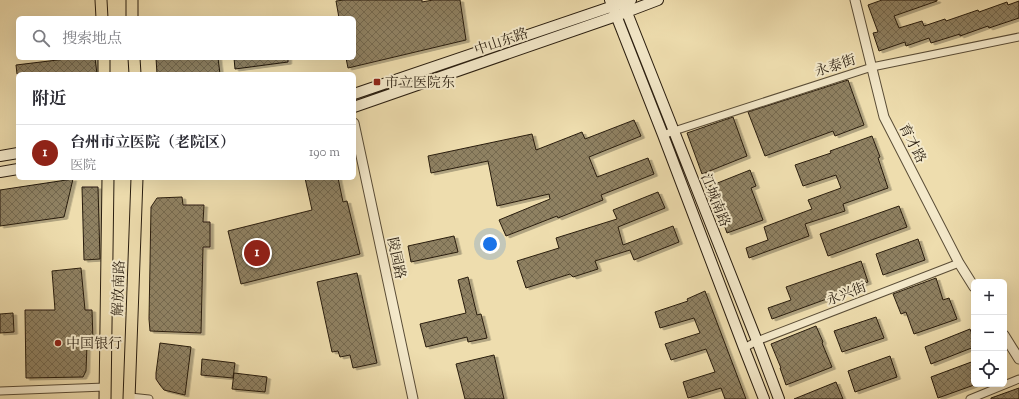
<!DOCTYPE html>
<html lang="zh">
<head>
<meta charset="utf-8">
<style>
  body { margin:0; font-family:"Sorts Mill Goudy","Noto Serif SC",serif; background:#f2f2f3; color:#2b2b33 }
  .controls { position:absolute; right:12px; bottom:12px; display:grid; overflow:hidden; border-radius:6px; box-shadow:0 4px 16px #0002 }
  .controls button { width:36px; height:36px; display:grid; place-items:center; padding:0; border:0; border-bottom:1px solid #e1e1e2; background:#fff; color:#2b2b33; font:20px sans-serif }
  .you { position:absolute; left:490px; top:244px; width:14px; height:14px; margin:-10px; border:3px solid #fff; border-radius:50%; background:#1a73e8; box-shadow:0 0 0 6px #1a73e833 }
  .badge { display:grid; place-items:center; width:26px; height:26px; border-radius:50%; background:#8f2418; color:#fff; font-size:13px; font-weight:700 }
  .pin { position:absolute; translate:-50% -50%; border:2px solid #fff; box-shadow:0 1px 4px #0006 }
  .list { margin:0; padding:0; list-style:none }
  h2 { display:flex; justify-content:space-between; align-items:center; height:52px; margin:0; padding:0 16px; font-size:17px }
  h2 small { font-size:13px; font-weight:400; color:#7c7c81 }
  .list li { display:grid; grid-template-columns:26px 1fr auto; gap:12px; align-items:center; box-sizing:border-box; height:56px; padding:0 16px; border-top:1px solid #e1e1e2 }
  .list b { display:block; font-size:15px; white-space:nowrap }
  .list p { margin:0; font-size:13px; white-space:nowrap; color:#7c7c81 }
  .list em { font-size:13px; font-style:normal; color:#7c7c81 }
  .icon { flex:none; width:22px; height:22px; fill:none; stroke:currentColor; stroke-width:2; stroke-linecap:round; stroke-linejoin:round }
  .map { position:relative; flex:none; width:1019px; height:399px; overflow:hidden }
  .search { position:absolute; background:#fff; box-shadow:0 4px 16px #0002; left:16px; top:16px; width:340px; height:44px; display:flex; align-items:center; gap:10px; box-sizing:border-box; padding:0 14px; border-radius:6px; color:#7c7c81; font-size:15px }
  .panel { position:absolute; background:#fff; box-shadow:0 4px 16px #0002; left:16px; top:72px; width:340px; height:108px; border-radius:6px }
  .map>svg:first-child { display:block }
  .building { fill:url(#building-cross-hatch); stroke:#291d0f; filter:url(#shadow) }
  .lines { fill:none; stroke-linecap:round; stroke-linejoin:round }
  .minor-casing { stroke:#5a4d37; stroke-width:9 }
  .tertiary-casing { stroke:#5a4d37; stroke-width:11 }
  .secondary-casing { stroke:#291d0f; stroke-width:12 }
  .primary-casing { stroke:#291d0f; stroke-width:13 }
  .minor { stroke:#f4e9ca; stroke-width:7 }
  .tertiary { stroke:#f4e9ca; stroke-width:9 }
  .secondary { stroke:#f4e9ca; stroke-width:10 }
  .primary { stroke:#eeddae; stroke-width:11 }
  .poi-dot { fill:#8f2418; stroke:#f4e9ca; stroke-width:1.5 }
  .labels { text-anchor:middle; stroke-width:4; stroke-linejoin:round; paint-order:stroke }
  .street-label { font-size:14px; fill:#291d0f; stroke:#f4e9ca }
  .poi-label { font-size:14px; fill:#291d0f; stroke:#f4e9ca; text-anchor:start }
</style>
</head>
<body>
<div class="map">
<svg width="1019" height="399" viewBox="0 0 1019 399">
  <defs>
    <pattern id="building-cross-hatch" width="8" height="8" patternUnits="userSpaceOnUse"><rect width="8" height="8" fill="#8f8162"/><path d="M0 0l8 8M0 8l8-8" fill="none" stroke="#75694f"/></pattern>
    <filter id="shadow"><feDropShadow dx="3.5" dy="2" stdDeviation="0" flood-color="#0004"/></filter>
  </defs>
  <rect width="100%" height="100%" fill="#eeddae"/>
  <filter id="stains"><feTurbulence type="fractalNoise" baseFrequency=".005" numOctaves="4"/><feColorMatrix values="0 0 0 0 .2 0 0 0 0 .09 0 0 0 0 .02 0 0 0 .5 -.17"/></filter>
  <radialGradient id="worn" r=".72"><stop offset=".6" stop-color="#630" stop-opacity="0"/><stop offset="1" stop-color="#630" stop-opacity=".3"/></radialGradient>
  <!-- building -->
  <path class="building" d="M344,0H422V2L433,0H460L466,40L348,68L346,58H354V18H339L336,1Z
    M882,0H937V1L894,16L899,28L922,21L924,26L945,19L946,21L978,10L979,12L1007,2L1008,5L1019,1V18L989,28L988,26L960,36V34L931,43L929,38L906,46L905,42L879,51L873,33L878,32L868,5Z
    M74,58H95L97,74H17L16,65Z
    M156,58H218L220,74H157Z
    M234,58H288V62L235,69Z
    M848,80L864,125L835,136L833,131L765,156L748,112Z
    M733,117L747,156L702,174L687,133Z
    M634,120L641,136L589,157L597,177L648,158L654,174L601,195L603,200L558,218L557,216L506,236L499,220L550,199L549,194L497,206L488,161L431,173L428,156L532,134L536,150L582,132L585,139Z
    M872,136L880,157L878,158L888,188L843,204L845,211L805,224L809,236L749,258L746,248L768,240L764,227L812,209L808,200L841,188L836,175L803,186L795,165L831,153L830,151Z
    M750,170L756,186L751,188L763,220L727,233L716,202L711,204L705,188Z
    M305,178H338L343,202L347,201L360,254L241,284L228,231L312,210Z
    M73,179L64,217L0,226V190Z
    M82,187H98L100,259L84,260Z
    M658,192L665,208L618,227L623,245L673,226L679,242L634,260L630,250L595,261L598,269L573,277L570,274L526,288L517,261L559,248L556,238L617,219L613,210Z
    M182,197L183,205H204L203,222H210V247H203L201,333L150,331L149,319L151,207L157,198Z
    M899,206L907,227L828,256L820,234Z
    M454,236L458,252L411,262L408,246Z
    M918,239L925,260L883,275L876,254Z
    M861,261L868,282L831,295L832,297L772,319L768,308L791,300L786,287Z
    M81,268L85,310H92L93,341L87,345L86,371L83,377L26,378L25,310H55L52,271Z
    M357,273L377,363L353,368L350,355L340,357L338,351L332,352L317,282Z
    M468,277L477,315L481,314L487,338L468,342L467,337L426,347L420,324L466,313L458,280Z
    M936,278L943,300L949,298L957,319L914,334L906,312L901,314L893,294Z
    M705,291L746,399H725L721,388L688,398L683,382L715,372L706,349L671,360L665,344L700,333L694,318L660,328L655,312L688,301L687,299Z
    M13,313L14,332L0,333V314Z
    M876,317L884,338L842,352L834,331Z
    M816,326L823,342L822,343L832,367L786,385L780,368H781L771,344Z
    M970,329L974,340V347L931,364L925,347Z
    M160,343L191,347L185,395L164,390L160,385L156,379V373Z
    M494,355L504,399H465L456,364Z
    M890,356L897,377L855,392L848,371Z
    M202,359L235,363L233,378L201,375Z
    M974,361V385L938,398L931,377Z
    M234,373L267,377L265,392L232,389Z
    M836,382L843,399H794Z
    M1019,388V399H991V398Z"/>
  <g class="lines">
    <!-- minor casing -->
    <g class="minor-casing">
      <path id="minor" d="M663,135L674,131L872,67L1019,37
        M744,348L757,341L959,263
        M0,391L105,387
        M130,397L149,399
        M970,399L1019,379"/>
    </g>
    <!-- tertiary casing -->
    <g class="tertiary-casing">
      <path id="tertiary" d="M855,0L884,117L959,263L974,287
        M354,123L413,399
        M1004,335L1019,359"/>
    </g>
    <!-- secondary casing -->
    <g class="secondary-casing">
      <path id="secondary" d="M610,0L663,135L744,348L764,399
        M622,0L757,341L779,399
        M354,94L631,0
        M354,107L616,16L658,0
        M0,156L18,153
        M0,172L18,169"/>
    </g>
    <!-- primary casing -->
    <g class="primary-casing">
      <path id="primary" d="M101,0L102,18
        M132,0V18
        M104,58V74
        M134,58L135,74
        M105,399L108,178
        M129,399L137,178"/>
    </g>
    <!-- minor -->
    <use href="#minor" class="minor"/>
    <!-- tertiary -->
    <use href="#tertiary" class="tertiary"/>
    <!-- secondary -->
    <use href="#secondary" class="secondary"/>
    <!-- primary -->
    <use href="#primary" class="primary"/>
  </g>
  <!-- markers -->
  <g class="poi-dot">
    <rect x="373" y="78" width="8" height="8" rx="2"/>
    <circle cx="58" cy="343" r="4"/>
  </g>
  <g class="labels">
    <!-- street labels -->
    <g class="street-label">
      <text transform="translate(501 41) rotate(-19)" y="5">中山东路</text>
      <text transform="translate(835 65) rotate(-18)" y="5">永泰街</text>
      <text transform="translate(913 143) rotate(63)" y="5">育才路</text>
      <text transform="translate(716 200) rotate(68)" y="5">江城南路</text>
      <text transform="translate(397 258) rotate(78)" y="5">陵园路</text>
      <text transform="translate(118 288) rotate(-88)" y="5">解放南路</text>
      <text transform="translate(846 293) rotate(-21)" y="5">永兴街</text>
    </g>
    <!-- poi labels -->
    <g class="poi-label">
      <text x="385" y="87">市立医院东</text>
      <text x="66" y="348">中国银行</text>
    </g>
  </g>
  <rect width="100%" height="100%" filter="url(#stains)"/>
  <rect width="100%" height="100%" fill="url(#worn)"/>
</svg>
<div class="controls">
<button>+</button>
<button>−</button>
<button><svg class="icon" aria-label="locate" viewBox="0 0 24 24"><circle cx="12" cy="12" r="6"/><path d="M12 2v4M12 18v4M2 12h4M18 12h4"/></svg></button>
</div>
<div class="you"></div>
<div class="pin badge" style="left:257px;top:253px">1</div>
<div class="search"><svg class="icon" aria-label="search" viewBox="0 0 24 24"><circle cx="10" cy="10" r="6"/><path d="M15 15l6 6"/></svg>搜索地点</div>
<section class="panel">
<h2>附近<small></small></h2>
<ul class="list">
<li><span class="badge">1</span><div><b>台州市立医院（老院区）</b><p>医院</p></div><em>190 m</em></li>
</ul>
</section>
</div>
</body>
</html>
